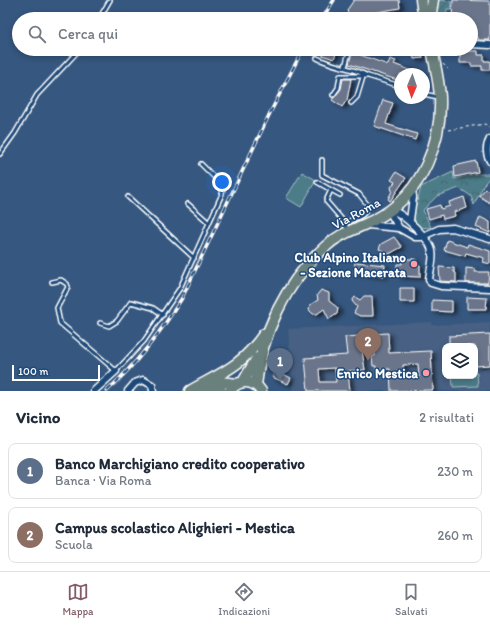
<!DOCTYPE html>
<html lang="it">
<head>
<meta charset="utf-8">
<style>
  body { margin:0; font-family:Itim,sans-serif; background:#f6f6f7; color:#1f2937 }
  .controls { position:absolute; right:12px; bottom:12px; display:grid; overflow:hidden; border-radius:8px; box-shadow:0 2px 6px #0003 }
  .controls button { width:36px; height:36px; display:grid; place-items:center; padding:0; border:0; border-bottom:1px solid #e0e1e3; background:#fff; color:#1f2937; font:20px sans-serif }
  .compass { position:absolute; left:394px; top:68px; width:36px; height:36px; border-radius:50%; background:#fff; box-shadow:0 2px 6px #0003; rotate:182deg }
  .scale { position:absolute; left:12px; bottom:10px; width:88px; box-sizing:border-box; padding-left:4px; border:2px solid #fff; border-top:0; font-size:11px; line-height:14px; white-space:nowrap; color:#fff; -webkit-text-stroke:3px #1f4a7a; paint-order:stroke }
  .you { position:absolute; left:222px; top:182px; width:14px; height:14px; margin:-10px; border:3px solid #fff; border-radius:50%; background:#1a73e8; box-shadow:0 0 0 6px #1a73e833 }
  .badge { display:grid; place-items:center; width:26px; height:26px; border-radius:50%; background:#845c67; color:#fff; font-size:13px; font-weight:700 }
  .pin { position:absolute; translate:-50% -33px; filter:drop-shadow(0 1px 2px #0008) }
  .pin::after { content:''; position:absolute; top:21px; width:14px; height:12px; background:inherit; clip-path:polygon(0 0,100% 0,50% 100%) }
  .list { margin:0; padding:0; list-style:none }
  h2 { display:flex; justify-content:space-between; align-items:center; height:52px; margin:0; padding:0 16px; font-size:17px }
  h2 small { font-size:13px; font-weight:400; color:#747a83 }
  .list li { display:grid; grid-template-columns:26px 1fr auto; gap:12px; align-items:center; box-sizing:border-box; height:56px; margin:0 8px 8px; padding:0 8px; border:1px solid #e0e1e3; border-radius:8px }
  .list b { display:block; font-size:15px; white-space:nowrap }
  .list p { margin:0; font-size:13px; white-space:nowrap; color:#747a83 }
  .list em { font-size:13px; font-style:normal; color:#747a83 }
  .icon { flex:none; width:22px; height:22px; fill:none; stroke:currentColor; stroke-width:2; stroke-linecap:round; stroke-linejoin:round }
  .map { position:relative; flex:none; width:490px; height:391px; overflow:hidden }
  .search { position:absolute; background:#fff; box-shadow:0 2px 6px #0003; left:12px; right:12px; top:12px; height:44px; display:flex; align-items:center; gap:10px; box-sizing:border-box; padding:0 14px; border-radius:22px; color:#747a83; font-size:15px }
  .sheet { height:180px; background:#fff }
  nav { display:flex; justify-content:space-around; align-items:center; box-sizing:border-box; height:56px; border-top:1px solid #e0e1e3; background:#fff; font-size:11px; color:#747a83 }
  nav a { display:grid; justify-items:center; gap:2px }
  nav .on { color:#845c67 }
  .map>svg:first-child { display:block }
  .built { fill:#466083; fill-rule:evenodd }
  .park { fill:url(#park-crowns); stroke:#a5bec4 }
  .garden { fill:url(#garden-furrows); stroke:#a5bec4 }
  .pitch { fill:#4b7c88; stroke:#a5bec4 }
  .building { fill:#6b748b; stroke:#fff; fill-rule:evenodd; filter:url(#shadow) }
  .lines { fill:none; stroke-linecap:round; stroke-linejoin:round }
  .lane-casing { stroke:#fff; stroke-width:6 }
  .street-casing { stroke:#fff; stroke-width:9 }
  .primary-casing { stroke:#fff; stroke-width:13 }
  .path { stroke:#fff; stroke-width:1; stroke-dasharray:3 3; stroke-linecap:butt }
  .lane { stroke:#1f4a7a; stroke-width:3 }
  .street { stroke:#1f4a7a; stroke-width:6 }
  .primary { stroke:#6a807d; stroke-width:10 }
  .rail-casing { stroke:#fff; stroke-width:3.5 }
  .rail { stroke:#1f4a7a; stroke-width:2; stroke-dasharray:6; stroke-linecap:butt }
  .poi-dot { fill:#ff9aa2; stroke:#1f4a7a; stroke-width:1.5 }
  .labels { text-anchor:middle; stroke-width:3; stroke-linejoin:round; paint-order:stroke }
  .street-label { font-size:13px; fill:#fff; stroke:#1f4a7a }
  .poi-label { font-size:13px; font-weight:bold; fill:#fff; stroke:#1f4a7a; text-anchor:end }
</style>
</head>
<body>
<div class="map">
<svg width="490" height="391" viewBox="0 0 490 391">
  <defs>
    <pattern id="park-crowns" width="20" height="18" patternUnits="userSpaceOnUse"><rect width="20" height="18" fill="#4b7c88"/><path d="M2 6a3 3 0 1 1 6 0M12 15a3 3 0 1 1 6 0" fill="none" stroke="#4c646a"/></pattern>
    <pattern id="garden-furrows" width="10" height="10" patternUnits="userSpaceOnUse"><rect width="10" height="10" fill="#4b7c88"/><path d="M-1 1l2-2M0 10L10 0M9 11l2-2" fill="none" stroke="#4c646a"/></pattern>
    <filter id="shadow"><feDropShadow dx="3.5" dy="2" stdDeviation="2" flood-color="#0009"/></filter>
  </defs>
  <rect width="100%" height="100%" fill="#36577f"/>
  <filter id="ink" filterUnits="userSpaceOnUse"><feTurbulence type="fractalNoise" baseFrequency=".025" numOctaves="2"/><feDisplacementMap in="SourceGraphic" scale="8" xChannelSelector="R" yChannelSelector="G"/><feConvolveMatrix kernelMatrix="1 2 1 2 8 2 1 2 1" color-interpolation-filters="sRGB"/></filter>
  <g filter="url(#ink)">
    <!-- built -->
    <path class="built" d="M432,322V325L490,322V391H293L288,329ZM445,346H475V376H445Z"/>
    <!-- park -->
    <path class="park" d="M453,172L454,179L478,174H490V177L484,184L474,205L471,196L459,188L437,196L423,210L431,228L417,227C410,210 418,203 421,187Z"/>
    <!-- garden -->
    <path class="garden" d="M436,0L451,1V9H447L446,19H434Z"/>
    <!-- pitch -->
    <path class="pitch" d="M302,172L316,180L301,207L286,198Z
      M475,373H477L478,386L453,387L452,376H475Z"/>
    <!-- building -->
    <path class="building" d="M354,0H399L400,8L349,17L347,10Z
      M453,0L490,1V40H478V37H471V19H452Z
      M324,49L337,51L334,59L322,55Z
      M421,49L423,58L414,59L412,50Z
      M460,51H478V55H484V61H490V70H482V66H471V63H460Z
      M352,52L388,65L390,59L396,61L394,64L420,74H400V81L349,64Z
      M343,79H351L347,100L342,107L332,100L341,89Z
      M383,100L393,103L386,124L417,134L415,140L374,126Z
      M476,161L478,172L455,177L454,166Z
      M396,172L406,178L390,201L388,199L392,191L391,187L395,182L391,180Z
      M485,189L490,191V203L479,196Z
      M464,197L467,208L454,212L455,216L443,219L442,215L429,219L426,209L440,205L441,209L450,206L449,202Z
      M480,217L490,222V233L476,227Z
      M394,237L402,247L389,254L379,249L381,244Z
      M447,240L467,247L468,244L490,251V264L483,262L484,258L466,253L465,256L444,250Z
      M405,259H416L415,264L420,265V277L397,276V264H402V260H405Z
      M355,262L385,265L384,276L354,273Z
      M439,267L454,268V272L456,273V282L440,281Z
      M466,268L475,269V272H489L488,283H466Z
      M400,288H414V302H400Z
      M321,290L329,293V301L338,308L337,314L329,319L324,309L317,314H313L309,310L310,305L318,300L317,295Z
      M364,296H372L373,316H360L354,313L357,307L352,301L355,297L360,300Z
      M467,297L487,298L486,309H467Z
      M432,300L452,301V312L432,311Z
      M388,333L389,353L431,351L433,390L391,391L390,369H376V366H373L372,356H375L373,334ZM418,364L419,377L404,378L403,365Z
      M490,334V365L475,366V346H449V336Z
      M360,336L365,370L348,371L350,391H308L305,358L347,355L345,337ZM335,368L336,382H320L319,369Z
      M279,349L286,353L280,363L274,360Z
      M275,370L291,378L288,384L272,377Z"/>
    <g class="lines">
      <!-- lane casing -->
      <g class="lane-casing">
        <path id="lane" d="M99,19L110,0
          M317,58C334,67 351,67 368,76
          M345,67L349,52
          M424,94L438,97
          M333,95L338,88L340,76H368L400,86
          M351,103L357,97L363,77
          M0,154L15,133L37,95L80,49
          M322,160V175L359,194L367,204C368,217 354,218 345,223L347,230
          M317,182L331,190
          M340,195L331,190L326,201L345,223
          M128,197L194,258
          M188,204L208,222
          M52,282L61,280L67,284L68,287L57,308L60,323L116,371L144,341L180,288L222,194L223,187L221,184L201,164
          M100,323L109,326L117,321L131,302L153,308L163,315"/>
      </g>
      <!-- street casing -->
      <g class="street-casing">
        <path id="street" d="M471,44L490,45
          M490,139C486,146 486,154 490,161
          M410,220L413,197L412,190
          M368,225L399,228L415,237H421L439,229L453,228L490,239
          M399,228L392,216L391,210C403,213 430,239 432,251C434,260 430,270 429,279L431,283L441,286L490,288
          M94,391L116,371
          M128,391L135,383L143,380L152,385L153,391"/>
      </g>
      <!-- primary casing -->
      <g class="primary-casing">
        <path id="primary" d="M421,0L424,19
          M430,19L433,0
          M210,381L238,384
          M243,382L257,358
          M256,385C261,334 286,282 325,247C342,231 364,227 383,215C422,191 442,142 440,97C439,81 435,65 432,49
          M190,391C223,372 241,367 264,334
          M200,391L211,388L221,391
          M230,391C238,379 253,379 261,391"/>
      </g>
      <!-- path -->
      <path class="path" d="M443,64L448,69
        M448,130L485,124L490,128"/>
      <!-- lane -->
      <use href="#lane" class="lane"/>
      <!-- street -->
      <use href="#street" class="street"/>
      <!-- primary -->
      <use href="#primary" class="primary"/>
      <!-- rail casing -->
      <g class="rail-casing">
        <path id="rail" d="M322,19L334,0
          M107,391C137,363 161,332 182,298L270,113L303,49"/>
      </g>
      <!-- rail -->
      <use href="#rail" class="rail"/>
    </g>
  </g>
  <!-- markers -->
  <g class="poi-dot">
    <circle cx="414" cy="264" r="4"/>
    <circle cx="426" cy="373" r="4"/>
  </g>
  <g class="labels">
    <!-- street labels -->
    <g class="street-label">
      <text transform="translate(356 213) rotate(-28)" y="5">Via Roma</text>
    </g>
    <!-- poi labels -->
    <g class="poi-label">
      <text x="406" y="262">Club Alpino Italiano<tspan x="406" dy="15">- Sezione Macerata</tspan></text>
      <text x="418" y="378">Enrico Mestica</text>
    </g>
  </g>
</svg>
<div class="controls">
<button><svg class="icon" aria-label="layers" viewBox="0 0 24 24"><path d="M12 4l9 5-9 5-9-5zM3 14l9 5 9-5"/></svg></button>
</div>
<svg class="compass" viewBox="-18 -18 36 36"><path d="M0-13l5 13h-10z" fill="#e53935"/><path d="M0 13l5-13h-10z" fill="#747a83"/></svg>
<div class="scale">100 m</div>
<div class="you"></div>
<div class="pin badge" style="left:280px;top:381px;background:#5c6f8a">1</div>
<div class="pin badge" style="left:368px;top:361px;background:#8d6e63">2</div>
<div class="search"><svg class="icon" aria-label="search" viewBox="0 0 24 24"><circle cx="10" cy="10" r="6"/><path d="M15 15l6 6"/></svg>Cerca qui</div>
</div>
<section class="sheet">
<h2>Vicino<small>2 risultati</small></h2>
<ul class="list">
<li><span class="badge" style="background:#5c6f8a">1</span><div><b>Banco Marchigiano credito cooperativo</b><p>Banca · Via Roma</p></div><em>230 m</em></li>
<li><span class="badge" style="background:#8d6e63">2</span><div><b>Campus scolastico Alighieri - Mestica</b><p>Scuola</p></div><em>260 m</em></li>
</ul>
</section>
<nav>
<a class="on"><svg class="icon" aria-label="map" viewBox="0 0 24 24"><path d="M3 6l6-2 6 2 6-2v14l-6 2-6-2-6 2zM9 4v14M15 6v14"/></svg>Mappa</a>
<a><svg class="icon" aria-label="directions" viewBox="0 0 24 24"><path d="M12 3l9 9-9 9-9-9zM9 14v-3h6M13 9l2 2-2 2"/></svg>Indicazioni</a>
<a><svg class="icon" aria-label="saved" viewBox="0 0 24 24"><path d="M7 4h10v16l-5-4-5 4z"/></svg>Salvati</a>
</nav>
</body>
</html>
